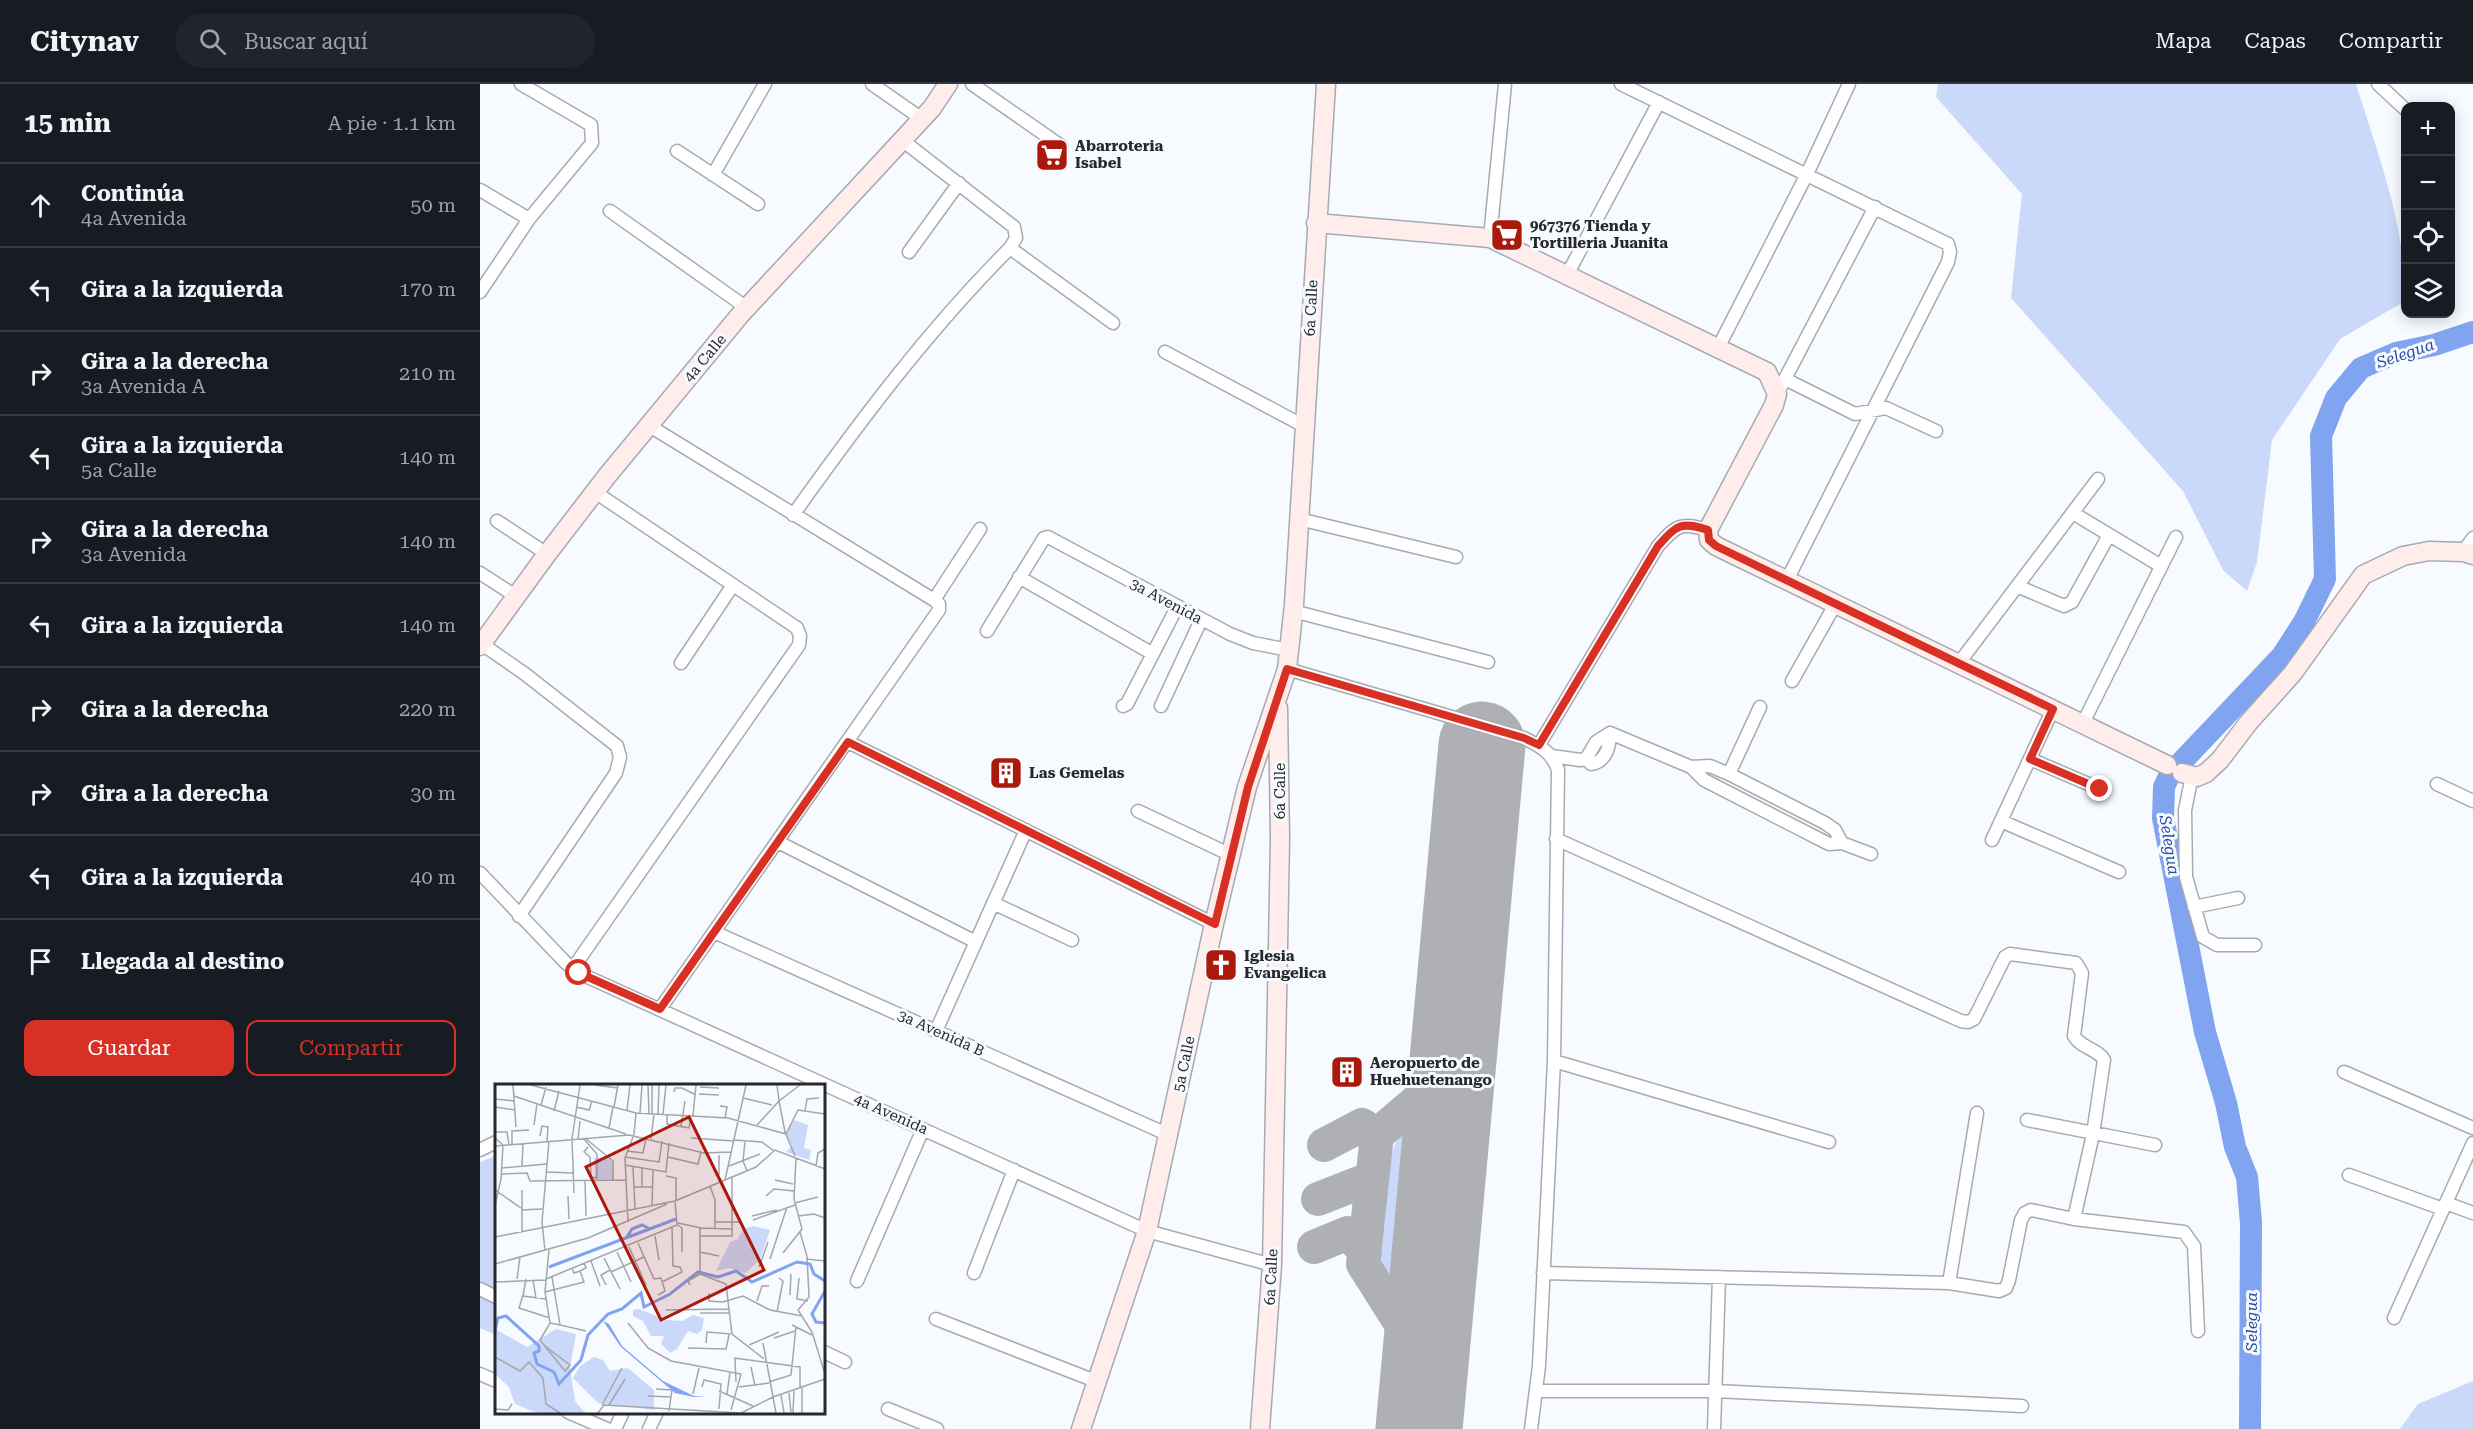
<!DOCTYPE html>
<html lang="es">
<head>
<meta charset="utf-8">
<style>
  body { margin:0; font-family:"Roboto Serif",serif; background:#20242c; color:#f1f3f6 }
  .controls { position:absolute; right:18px; top:18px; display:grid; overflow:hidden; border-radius:12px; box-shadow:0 3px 15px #0003 }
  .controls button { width:54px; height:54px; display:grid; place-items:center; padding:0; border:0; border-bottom:2px solid #363941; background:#171b24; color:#f1f3f6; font:30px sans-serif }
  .stop { position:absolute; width:18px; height:18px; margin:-14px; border:4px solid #d93025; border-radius:50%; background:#fff }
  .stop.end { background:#d93025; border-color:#fff; box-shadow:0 2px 6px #0008 }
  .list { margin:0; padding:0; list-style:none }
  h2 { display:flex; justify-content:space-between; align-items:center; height:78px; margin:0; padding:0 24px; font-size:26px }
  h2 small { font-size:20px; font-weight:400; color:#9ea1a6 }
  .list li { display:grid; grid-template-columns:39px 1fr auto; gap:18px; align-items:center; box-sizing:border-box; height:84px; padding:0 24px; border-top:2px solid #363941 }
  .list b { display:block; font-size:22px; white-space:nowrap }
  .list p { margin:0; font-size:20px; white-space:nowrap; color:#9ea1a6 }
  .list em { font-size:20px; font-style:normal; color:#9ea1a6 }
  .actions { display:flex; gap:12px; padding:18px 24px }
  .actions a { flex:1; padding:14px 0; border:2px solid #d93025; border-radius:12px; text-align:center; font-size:21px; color:#d93025 }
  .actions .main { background:#d93025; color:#fff }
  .icon { flex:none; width:33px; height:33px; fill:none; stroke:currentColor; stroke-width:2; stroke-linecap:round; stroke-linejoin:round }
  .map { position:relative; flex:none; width:1993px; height:1345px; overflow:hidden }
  header { display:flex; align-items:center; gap:36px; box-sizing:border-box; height:84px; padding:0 30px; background:#171b24; border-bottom:2px solid #363941 }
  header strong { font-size:28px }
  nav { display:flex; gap:33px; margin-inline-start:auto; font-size:21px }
  .search { width:420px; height:54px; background:#20242c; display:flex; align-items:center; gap:15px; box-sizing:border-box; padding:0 21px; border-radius:33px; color:#9ea1a6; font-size:22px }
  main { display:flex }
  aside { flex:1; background:#171b24 }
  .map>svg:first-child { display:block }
  .green { fill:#cad9f9 }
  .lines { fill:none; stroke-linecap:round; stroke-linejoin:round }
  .river { stroke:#81a4f0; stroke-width:22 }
  .taxiway { stroke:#aeb0b4; stroke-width:34 }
  .runway { stroke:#aeb0b4; stroke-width:87 }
  .street-casing { stroke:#a7aab2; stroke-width:15 }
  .secondary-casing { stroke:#a7aab2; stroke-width:21 }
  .street { stroke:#fff; stroke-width:12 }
  .secondary { stroke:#feedea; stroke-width:18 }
  .route { stroke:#d93025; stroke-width:8 }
  .labels { text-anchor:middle; stroke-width:6; stroke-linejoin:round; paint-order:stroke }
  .poi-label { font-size:15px; font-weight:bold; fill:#27282b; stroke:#f7fafe; text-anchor:start }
  .street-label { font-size:15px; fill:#27282b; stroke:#f7fafe }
  .water-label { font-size:16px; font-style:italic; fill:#274aa2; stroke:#f7fafe }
  .inset-river { fill:none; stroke:#81a4f0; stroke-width:3 }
  .inset-road { fill:none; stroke:#a4a6aa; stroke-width:1.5 }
  .view { fill:#aa190c; fill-opacity:0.15; stroke:#aa190c; stroke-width:3 }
  .inset-edge { fill:none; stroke:#27282b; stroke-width:3 }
</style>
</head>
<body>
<header>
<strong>Citynav</strong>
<div class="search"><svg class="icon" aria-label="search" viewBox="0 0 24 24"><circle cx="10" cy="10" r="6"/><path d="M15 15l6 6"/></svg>Buscar aquí</div>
<nav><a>Mapa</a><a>Capas</a><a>Compartir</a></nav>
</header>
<main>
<aside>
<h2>15 min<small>A pie · 1.1 km</small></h2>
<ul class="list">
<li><svg class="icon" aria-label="ahead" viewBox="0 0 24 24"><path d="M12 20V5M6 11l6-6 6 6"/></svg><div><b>Continúa</b><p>4a Avenida</p></div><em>50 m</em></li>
<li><svg class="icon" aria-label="left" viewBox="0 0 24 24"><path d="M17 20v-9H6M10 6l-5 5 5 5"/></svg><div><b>Gira a la izquierda</b></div><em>170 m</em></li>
<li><svg class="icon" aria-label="right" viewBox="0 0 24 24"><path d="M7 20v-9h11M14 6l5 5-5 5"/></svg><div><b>Gira a la derecha</b><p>3a Avenida A</p></div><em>210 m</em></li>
<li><svg class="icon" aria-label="left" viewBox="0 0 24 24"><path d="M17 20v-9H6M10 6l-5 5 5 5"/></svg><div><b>Gira a la izquierda</b><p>5a Calle</p></div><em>140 m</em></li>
<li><svg class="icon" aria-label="right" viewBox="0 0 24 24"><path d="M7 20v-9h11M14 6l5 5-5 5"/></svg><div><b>Gira a la derecha</b><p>3a Avenida</p></div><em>140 m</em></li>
<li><svg class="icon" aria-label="left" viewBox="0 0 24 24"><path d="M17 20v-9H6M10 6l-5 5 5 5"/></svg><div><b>Gira a la izquierda</b></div><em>140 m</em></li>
<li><svg class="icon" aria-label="right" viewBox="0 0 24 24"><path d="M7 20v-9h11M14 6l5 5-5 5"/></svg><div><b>Gira a la derecha</b></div><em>220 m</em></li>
<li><svg class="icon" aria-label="right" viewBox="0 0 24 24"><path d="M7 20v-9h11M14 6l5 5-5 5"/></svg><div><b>Gira a la derecha</b></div><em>30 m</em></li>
<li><svg class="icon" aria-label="left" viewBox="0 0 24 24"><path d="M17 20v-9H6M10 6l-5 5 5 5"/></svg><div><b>Gira a la izquierda</b></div><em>40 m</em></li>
<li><svg class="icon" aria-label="arrive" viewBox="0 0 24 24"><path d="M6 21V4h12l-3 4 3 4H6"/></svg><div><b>Llegada al destino</b></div></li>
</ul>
<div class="actions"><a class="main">Guardar</a><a>Compartir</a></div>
</aside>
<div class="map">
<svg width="1993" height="1345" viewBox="0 0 1993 1345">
  <rect width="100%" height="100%" fill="#f7fafe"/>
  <!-- green -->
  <path class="green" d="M1458,0H1876C1898,71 1926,141 1925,217L1860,255L1792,356L1777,478L1767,507L1743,486L1703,407L1531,214L1542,110L1456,13Z
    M949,1030L954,1034L933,1218C913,1219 904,1199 898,1182C902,1147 902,1069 925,1043C931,1037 942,1034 949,1030Z
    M16,1072V1251L0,1244V1078Z
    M1993,1297V1345H1920L1938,1320Z"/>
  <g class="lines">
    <!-- river -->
    <path class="river" d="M1770,1345L1771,1139L1767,1093L1755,1063L1746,1019L1725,948L1683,734L1684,703L1690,690L1802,572L1824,538L1845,495L1841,352L1856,314L1881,284L1916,269L1954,261L1993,248"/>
    <!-- taxiway -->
    <path class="taxiway" d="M844,1061L882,1041L897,1051
      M838,1115L879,1099L891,1109
      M834,1163L868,1149L885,1168
      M945,1278L883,1180L897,1051L972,987"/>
    <!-- runway -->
    <path class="runway" d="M939,1345L1002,661"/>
    <!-- street casing -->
    <g class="street-casing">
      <path id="street" d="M392,0L442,35
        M492,0L581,62
        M1141,0L1468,160L1470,168L1468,178L1307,496
        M1898,0L1926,26
        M197,67L278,120
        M233,91L285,0
        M0,106L49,135
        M130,127L267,224
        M1010,154L1025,0
        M530,164L633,239
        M429,168L479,99
        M1087,191L1179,18
        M0,208L49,135L112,59L111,41L41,0
        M1238,264L1327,90L1369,0
        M685,268L824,342
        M1305,295L1375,330L1406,324L1456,347
        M1297,310L1395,123
        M168,341L454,516L459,520V526L180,925
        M1593,429L1681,482
        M313,431C380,337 449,245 530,164L536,154L534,143L422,56
        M819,435L976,473
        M17,437L67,470
        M1983,468L1993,454
        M0,489L37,513
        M539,493L673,570
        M1537,502L1584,522L1592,518L1629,451
        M454,516L500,445
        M813,527L1008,578
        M507,547L564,454L568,453L750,550L773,559L809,566
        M2,560L45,590L137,662L140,673L136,689L39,832
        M201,579L253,501
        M1479,579L1618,395
        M807,585L1044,654C1060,662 1072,668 1078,686L1074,977L1059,1282L1051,1345
        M1312,597L1356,519
        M643,622L647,620L697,523
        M681,622L721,536
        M1603,639L1696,453
        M368,658L734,840
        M1059,661L1178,462C1197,441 1200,438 1228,446
        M1072,672L1100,676L1106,675L1116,658L1130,649L1211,683L1224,696L1349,760L1362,759L1391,770
        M1106,675L1111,680C1126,678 1130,662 1130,649
        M1550,675L1620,705
        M1211,683L1230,682L1249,690L1345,739L1355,746L1362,759
        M1249,690L1280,623
        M1712,692L1705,726L1706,793L1723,853L1737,861H1775
        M1957,700L1993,717
        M658,727L751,771
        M1521,737L1639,788
        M1076,755L1481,937L1488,938L1494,935L1525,873L1530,870L1596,879L1602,889L1594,952C1601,964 1618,965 1624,976L1613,1050L1594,1135
        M1512,756L1573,625
        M298,758L496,858
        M0,789L86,879L99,889L667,1147L792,1181
        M513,819L592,856
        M1714,823L1758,814
        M234,848L689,1051
        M93,884L319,561L320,552L317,544L115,408
        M456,947L546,746
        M1074,977L1349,1058
        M1864,988L1993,1044
        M1547,1036L1675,1061
        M0,1066L16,1058
        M1869,1091L1963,1125
        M1966,1119L1993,1129
        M494,1189L534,1086
        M1063,1189L1469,1199L1519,1207L1526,1204L1529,1196L1541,1136L1545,1129L1551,1126L1594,1135L1704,1148L1714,1162L1718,1247
        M377,1197L443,1045
        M1469,1199L1497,1029
        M0,1205L16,1213
        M1914,1234L1993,1059
        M456,1235L618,1298
        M344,1268L365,1278
        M0,1290L16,1297
        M1056,1307H1236L1542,1322
        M408,1325L457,1345
        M88,1328L127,1345
        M135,1345L143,1328
        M169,1345L177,1328
        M1234,1345L1239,1193"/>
    </g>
    <!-- secondary casing -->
    <g class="secondary-casing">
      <path id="secondary" d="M836,139L1010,154L1287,288L1297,310L1294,321L1228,446L1229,456L1236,462L1687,681
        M0,562L67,470L127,392L260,231L452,24L468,0
        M1702,689L1717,693L1726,689L1740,676L1769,638L1813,589L1883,491L1923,472L1949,467L1983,468L1993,471
        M601,1345L667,1147L734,840L767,703L807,585L814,521L846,0
        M780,1345L792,1181L800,755L798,624"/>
    </g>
    <!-- street -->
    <use href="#street" class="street"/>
    <!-- secondary -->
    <use href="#secondary" class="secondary"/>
  </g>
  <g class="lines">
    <!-- route -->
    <path class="route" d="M99,889L180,925L368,658L735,840L768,703L807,585L1044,654L1059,661L1178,462C1197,441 1200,437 1228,446L1229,456L1236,462L1573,625L1550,675L1620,705"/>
  </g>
  <!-- icons -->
  <defs>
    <g id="supermarket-square" transform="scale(1.725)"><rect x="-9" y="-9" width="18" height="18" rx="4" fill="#aa190c" stroke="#f7fafe"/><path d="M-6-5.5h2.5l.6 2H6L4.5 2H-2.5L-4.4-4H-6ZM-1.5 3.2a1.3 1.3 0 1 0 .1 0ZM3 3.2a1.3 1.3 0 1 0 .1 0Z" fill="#fff"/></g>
    <g id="building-square" transform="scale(1.725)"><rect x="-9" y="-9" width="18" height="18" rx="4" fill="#aa190c" stroke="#f7fafe"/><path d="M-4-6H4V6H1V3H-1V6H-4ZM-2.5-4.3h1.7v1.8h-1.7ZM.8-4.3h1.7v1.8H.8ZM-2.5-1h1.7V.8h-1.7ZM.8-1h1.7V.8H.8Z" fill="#fff"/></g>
    <g id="church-square" transform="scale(1.725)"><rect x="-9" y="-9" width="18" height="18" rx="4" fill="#aa190c" stroke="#f7fafe"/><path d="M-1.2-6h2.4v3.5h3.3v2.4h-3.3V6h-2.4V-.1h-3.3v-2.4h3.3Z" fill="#fff"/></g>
  </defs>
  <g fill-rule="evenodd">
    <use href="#supermarket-square" x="572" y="71"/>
    <use href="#supermarket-square" x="1027" y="151"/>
    <use href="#building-square" x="526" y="689"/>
    <use href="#church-square" x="741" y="881"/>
    <use href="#building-square" x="867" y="988"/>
  </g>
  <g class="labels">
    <!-- poi labels -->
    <g class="poi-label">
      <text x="595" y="67">Abarroteria<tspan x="595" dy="17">Isabel</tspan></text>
      <text x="1050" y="147">967376 Tienda y<tspan x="1050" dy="17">Tortilleria Juanita</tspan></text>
      <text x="549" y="694">Las Gemelas</text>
      <text x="764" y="877">Iglesia<tspan x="764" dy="17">Evangelica</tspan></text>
      <text x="890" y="984">Aeropuerto de<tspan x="890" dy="17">Huehuetenango</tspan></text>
    </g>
    <!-- street labels -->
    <g class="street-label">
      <text transform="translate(831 224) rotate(-87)" y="5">6a Calle</text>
      <text transform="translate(225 274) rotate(-50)" y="5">4a Calle</text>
      <text transform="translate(686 517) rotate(28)" y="5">3a Avenida</text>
      <text transform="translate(800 707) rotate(-90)" y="5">6a Calle</text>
      <text transform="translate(461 949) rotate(24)" y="5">3a Avenida B</text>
      <text transform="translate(704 980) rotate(-78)" y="5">5a Calle</text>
      <text transform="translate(411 1030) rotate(24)" y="5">4a Avenida</text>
      <text transform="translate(791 1193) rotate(-87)" y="5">6a Calle</text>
    </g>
    <!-- water labels -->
    <g class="water-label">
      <text transform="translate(1925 269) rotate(-19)" y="6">Selegua</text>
      <text transform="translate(1690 761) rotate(81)" y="6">Selegua</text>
      <text transform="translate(1771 1238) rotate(-90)" y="6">Selegua</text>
    </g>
  </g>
  <!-- overview -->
  <g transform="translate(15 1000)">
    <rect width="330" height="330" fill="#f7fafe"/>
    <path d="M299,36L313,41L309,64L316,66L314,76L291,68L297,62L291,50ZM111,73L117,78L118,95H100L99,74ZM259,142L275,146L265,176L250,189L234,184L221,187L235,158L243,155L248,145ZM144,225L172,236L187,237L198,231L209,234L207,246L202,250L193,247L182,265L175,269L166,260L169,252H156L148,237L138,232V226ZM0,245L32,263L61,245L81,250L75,284L80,317L90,329H42L20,320L14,303L0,290ZM99,273L108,276L115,287L133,284L159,306V326L103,319L78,294L85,282Z" fill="#cad9f9"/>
    <path d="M108,237L114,240L127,262L168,297L199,312H211L199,313L180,309L126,263Z" fill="#81a4f0"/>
    <path class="inset-river" d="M132,153L137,145L147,141L155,145M54,183L181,135M330,207L317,230L321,238L330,239M0,247L3,234L11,232L44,262V267L39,269L42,280L59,288L64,300L86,276L93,251L113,230L127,225L146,209L149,223L175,210L203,188L223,193L241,187L257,198L302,178L315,180L319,190L330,197"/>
    <path class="inset-road" d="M18,1L21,43M36,1L141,29L233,34L291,50L303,26L330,30M100,1L123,4M153,1L154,30M205,3L224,4M179,8L180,4H187L201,11M204,10L224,11M19,12L131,50M248,14L277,21M0,15L19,17M46,21L51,3M225,22L232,23L230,34M0,23L20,26M81,23L94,26L97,17M119,23L123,1M132,26L135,1M59,27L64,7M310,27L312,15L324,14M145,29L147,1M157,30V1M163,30L164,1M168,30L171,1M172,31V40L194,44L196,32M198,32L201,1M39,41L42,20M262,41L284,17L282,1M186,42L190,17M114,44L118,23M0,48H12L14,61M45,52L47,42L53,43L52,58M0,54L8,61L6,95L0,121M88,54L102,70V94L96,93L95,73L89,68L93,63M90,54L118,77V96M196,54L239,57M83,55L85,37M156,55L159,30M239,56L267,58L279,67M250,57L248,77L252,87M17,60V47L34,46M0,62L134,51L209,69L236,68M132,67L148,69L151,54M224,71V91M300,72L290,48L284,17L305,1M130,73L164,78L167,57M173,73L203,80L206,68M130,81L171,88L174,59M27,82L28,59M234,82L265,70M321,82L323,69L330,65M138,83L140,125M7,84L52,80M51,88L78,89M7,90L32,89L35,97L131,96M171,92L181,94V116M90,96L91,132M230,96L251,1M280,96L298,100M215,102L220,116V144M139,103H158M147,103V84M0,106L26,124M79,109L77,55L85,1M73,112L74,135M271,112L279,105L299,107M300,119L323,113M157,121L158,86M26,126L47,125M257,132L282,126M303,132L319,130L330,134M258,136L300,121M133,138L130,74L139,50L141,29M220,138H246M183,139L206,144M183,141L187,144V168M237,145L205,144V190L231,200L237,250L269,275M27,148V106M305,148L312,172L314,213L303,226L317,248L330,290M160,152L164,176M205,152H237V93M0,153L180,117L261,83L280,66L330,85M143,159L159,195L166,194L170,207L163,211M134,163L151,201M54,166L50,208L55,239M50,167L47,138L54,57M122,168L136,198M205,168L224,172M288,169L307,145L299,115L301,74M109,174L125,205M275,175L292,123M311,175L330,177M96,177L105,202M0,180L93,154L172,120M264,183L273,158M77,184L79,189L85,187L91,184L89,179M116,188L149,173M57,193L65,241L91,247M304,194L302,215L313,217M22,195L25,173M31,195L28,212L51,215M51,195L182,141L180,117M38,196L41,214M0,198L51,196M167,198L187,188L185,183L178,182L177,144M111,201L106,191L115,186M195,201L193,197L205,190M50,208L89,198L85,187M214,209V217L228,218L248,212L275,226L307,232M28,211L24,224L55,234M295,211L296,190M262,217L267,202H274M171,226L234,225M282,228L288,197L284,194M205,229H235M133,239L153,264L176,277L246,290L236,326M297,241L317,251M279,254L300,247M211,259L212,248L236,250M268,259L281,329M254,261L284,248M50,262L75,281L70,287L45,256L55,239L65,241M193,264L231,265L234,251M0,273L25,287L34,278L48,294L51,320L65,329M239,274L305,283V303M240,274L241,298M256,283L260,302M274,298L296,291L301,243M207,303L209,296L226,300L224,325M244,303L274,299M161,305L177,306L174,327M224,307L258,322M294,309L296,328M198,310L204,284M232,310L235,288M286,311L289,329M153,312L176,313M107,321L127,284M114,321L130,295M0,325L13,326L17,320M103,329L109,321L245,329M246,329L278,313L330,295M298,329L299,307M307,329V304"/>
    <path class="view" d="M194,33L269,186L166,236L91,83Z"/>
    <rect width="330" height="330" class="inset-edge"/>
  </g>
</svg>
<div class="controls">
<button>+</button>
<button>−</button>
<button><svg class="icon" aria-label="locate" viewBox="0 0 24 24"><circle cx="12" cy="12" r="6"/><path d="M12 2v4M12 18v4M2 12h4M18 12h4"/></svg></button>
<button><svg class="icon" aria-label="layers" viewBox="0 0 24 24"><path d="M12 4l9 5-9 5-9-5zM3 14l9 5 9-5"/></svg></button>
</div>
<div class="stop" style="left:99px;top:889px"></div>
<div class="stop end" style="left:1620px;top:705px"></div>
</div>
</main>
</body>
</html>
